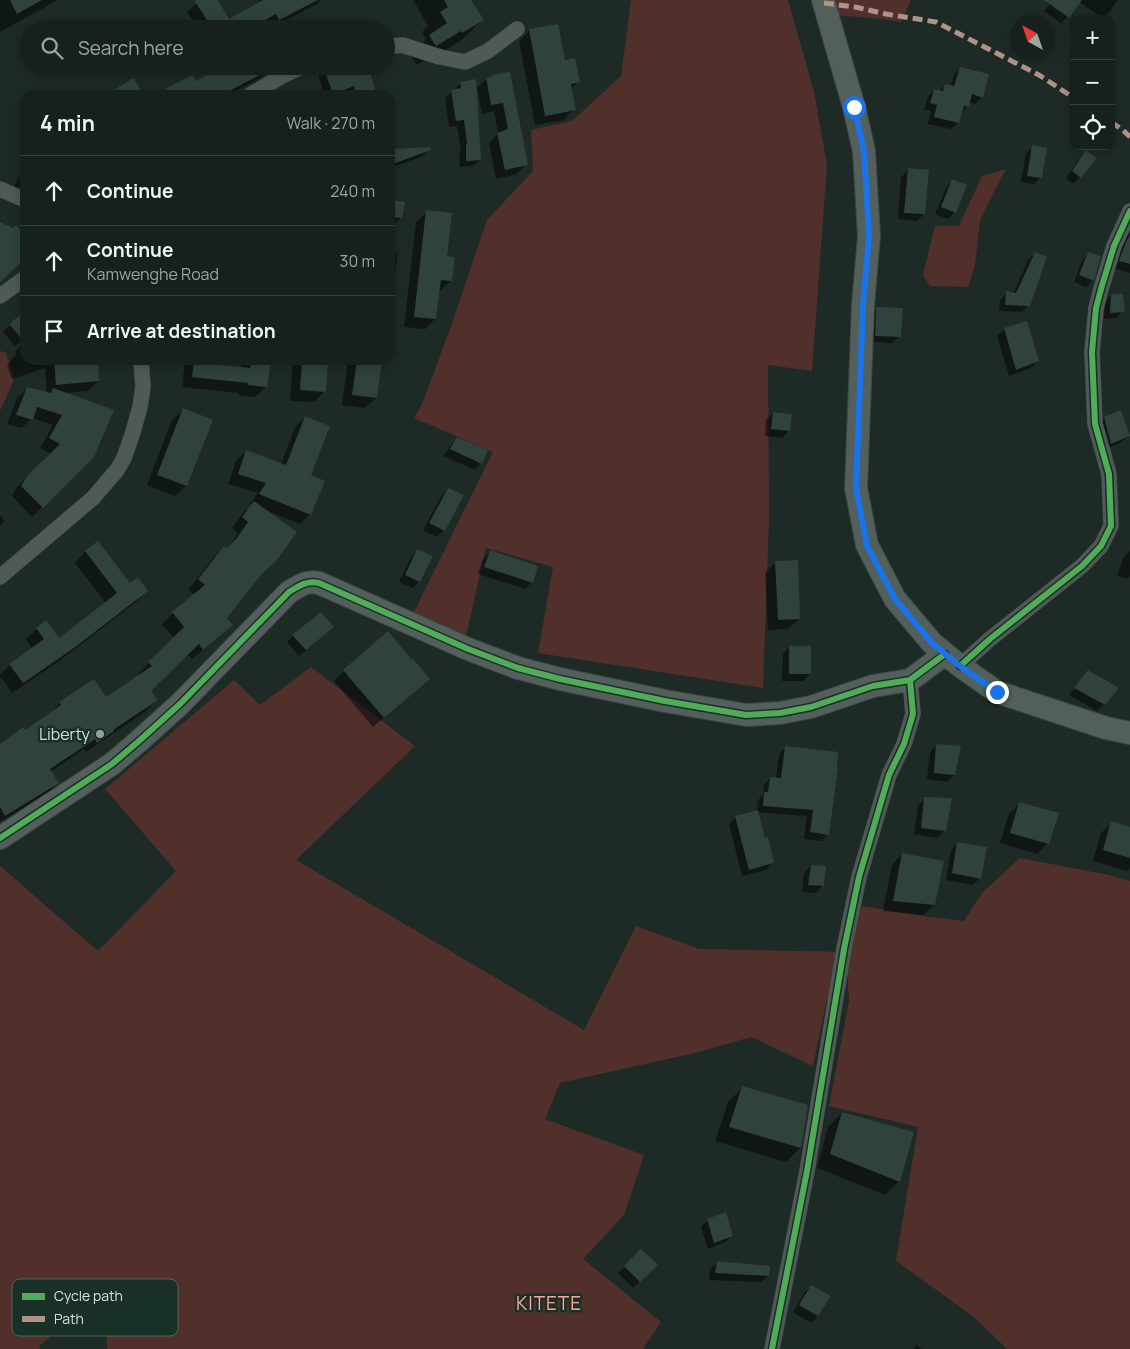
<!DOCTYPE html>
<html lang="en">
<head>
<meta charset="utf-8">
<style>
  body { margin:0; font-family:Manrope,sans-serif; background:#1f2825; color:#f1f3f6 }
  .controls { position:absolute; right:15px; top:15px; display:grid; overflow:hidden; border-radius:10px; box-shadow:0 2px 12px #0003 }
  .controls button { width:45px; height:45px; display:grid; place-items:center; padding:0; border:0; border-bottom:1px solid #353e3b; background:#16201c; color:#f1f3f6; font:25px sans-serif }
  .compass { position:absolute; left:1010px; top:15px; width:45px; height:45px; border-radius:50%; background:#16201c; box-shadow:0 2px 12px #0003; rotate:320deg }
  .stop { position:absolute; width:15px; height:15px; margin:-11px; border:4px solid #1a73e8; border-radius:50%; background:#fff }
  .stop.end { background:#1a73e8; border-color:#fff; box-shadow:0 1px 5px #0008 }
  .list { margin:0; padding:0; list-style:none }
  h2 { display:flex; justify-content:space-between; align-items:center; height:65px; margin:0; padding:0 20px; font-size:21px }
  h2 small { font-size:16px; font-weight:400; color:#9ea3a3 }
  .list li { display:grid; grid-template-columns:32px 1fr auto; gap:15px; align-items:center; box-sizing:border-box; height:70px; padding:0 20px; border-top:1px solid #353e3b }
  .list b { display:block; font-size:19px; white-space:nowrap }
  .list p { margin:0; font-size:16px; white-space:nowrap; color:#9ea3a3 }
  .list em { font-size:16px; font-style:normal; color:#9ea3a3 }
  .icon { flex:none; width:28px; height:28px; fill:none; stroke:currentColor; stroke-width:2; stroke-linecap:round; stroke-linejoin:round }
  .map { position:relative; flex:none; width:1130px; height:1349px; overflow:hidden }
  .search { position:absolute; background:#16201c; box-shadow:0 2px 12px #0003; left:20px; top:20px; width:375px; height:55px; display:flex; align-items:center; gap:12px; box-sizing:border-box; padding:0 18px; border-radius:28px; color:#9ea3a3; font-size:19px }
  .panel { position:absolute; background:#16201c; box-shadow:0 2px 12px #0003; left:20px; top:90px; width:375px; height:275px; border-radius:15px }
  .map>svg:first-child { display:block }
  .green { fill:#51302c }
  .shadow { fill:#0007 }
  .building { fill:#2f423b }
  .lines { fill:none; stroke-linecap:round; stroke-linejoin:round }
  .street-casing { stroke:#3c4743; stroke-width:16 }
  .secondary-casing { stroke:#3c4743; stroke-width:24 }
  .street { stroke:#505a55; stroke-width:15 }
  .secondary { stroke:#525f5a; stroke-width:22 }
  .quiet { stroke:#af9288; stroke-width:5; stroke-dasharray:10 5; stroke-linecap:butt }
  .cycleway-casing { stroke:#183026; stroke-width:9 }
  .cycleway { stroke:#51ab58; stroke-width:6 }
  .route { stroke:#1a73e8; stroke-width:6 }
  .poi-dot { fill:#94a19b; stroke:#183026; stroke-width:2 }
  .labels { text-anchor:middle; stroke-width:5; stroke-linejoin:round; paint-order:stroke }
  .poi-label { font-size:16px; fill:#d3e1da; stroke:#183026; text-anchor:end }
  .quarter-label { font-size:19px; letter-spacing:1px; fill:#faa69f; stroke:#183026 }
  .key { fill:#183026; stroke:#50655c; stroke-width:1 }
  .key-label { font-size:14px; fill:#d3e1da }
</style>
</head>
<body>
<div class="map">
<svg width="1130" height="1349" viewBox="0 0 1130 1349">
  <rect width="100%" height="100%" fill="#1e2a25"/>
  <!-- green -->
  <path class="green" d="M631,0H788L814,92L827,165L812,371L768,365L769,518L763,688L538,653L553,567L486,548L466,636L412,616L493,452L414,418L422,404L449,332L487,220L533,171L531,130L572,121L621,76Z
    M831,0H911L901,22L883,19L835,15Z
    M1006,169L980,220L975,265L968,287L930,286L923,275L935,226H959L982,176Z
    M0,351L6,353L14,379L0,411Z
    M311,667L415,746L296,860L584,1030L636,926L699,949L846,952L862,906L930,917L964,921L982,893L1020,858L1109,875L1130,881V1349H1007L974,1317L896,1261L918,1127L829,1106L849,1001L846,953L827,999L813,1066L751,1037L699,1052L560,1083L545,1119L644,1155L624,1215L583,1259L661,1322L643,1349H107L106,1314L65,1326L39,1346L40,1349H0V866L98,951L176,871L105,789L234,680L260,705Z"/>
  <!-- shadow -->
  <path class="shadow" d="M0,0H58L0,32Z
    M201,0H216L229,20L257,4L261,0H321L317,4L270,29L267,22L255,29H198L187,12Z
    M413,0H470L482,20L463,39L443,52L441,50L417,65L410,55L426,39L422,32L428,26Z
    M1044,0H1118L1110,11L1103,18L1079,2L1068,17L1061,23L1044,11L1050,4Z
    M530,30L564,61L578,82L571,89L574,109L564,120L535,125L519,41Z
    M208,66H278L255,81L227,95H156L195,83L212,74Z
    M320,66H338L342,75L376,95H325L316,70Z
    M961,68L982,97L975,104L969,102L968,106L960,114L958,123L951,129L928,124L931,111L924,110L928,97L934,90L939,91L945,85L950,87L954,75Z
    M509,73L526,164L517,174L496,179L489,143L498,133L494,111L482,114L477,88L486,79H489L492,76Z
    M461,83L480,160L473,166L460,167L459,152L461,151L457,126L449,127L445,98Z
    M1033,147L1041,177L1034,184L1021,182L1026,153Z
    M430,149L423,156L390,168V151Z
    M1086,152L1080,177L1073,184L1066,178L1079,159Z
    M25,167V189L14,186Z
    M908,170L924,214L917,221L898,219L901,177Z
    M952,181L955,212L948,219L935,214L946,188Z
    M390,201L401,218L390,228Z
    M427,212L451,280L440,291H438L435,319L425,329L404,327L416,222Z
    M1130,228V273L1113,268L1116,257Z
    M390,253H398L390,311Z
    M1035,253L1029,305L1022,312L999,311L1000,300L1007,293L1013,294L1028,260Z
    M1089,253L1093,280L1086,287L1074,282L1082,260Z
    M1111,295L1123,311L1116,318L1104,319L1105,302Z
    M877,308L899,336L892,343L869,342L870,315Z
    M25,312V338L15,346L3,332Z
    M1027,322L1038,361L1031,368L1009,376L997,336L1004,329Z
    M24,342L25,360H97L98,381L88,391L63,393L93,457L32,517L12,496L17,487L51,454L40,448L53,425L32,418L22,428L7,424L17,398L27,388L47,393L45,368L12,379L7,365L17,354L15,352Z
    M185,360H210V365L241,368L243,360H270L266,387L255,397L238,395V393L182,387Z
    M293,360H327L324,392L314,402L290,401Z
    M348,360H381L376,398L365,408L342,405Z
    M183,410L211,420L186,486L175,496L147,485L172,420Z
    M773,413L789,431L782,438L765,436L766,420Z
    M306,417L309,476L310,514L300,524L268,511L258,577L226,618L231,625L221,635L192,659L187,654L150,691L156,700L146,711L86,752L84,749L50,772L57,783L47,794L0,822V745L25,731L50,713L60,703L106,699L140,675L139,673L174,638L162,624L173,613L195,595L188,590L213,558L224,547L227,549L238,533L232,528L243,513L252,505L250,504L258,493L228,484L236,461L246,451L281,464L295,427Z
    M1105,418L1129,435L1122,442L1104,450L1098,425Z
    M457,439L481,463L475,470L444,456L450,446Z
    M448,489L444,530L437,537L423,530L441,496Z
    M0,515L5,521L0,526Z
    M98,543L130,585L147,591L136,602L62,659L12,693L1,677L0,678V673L1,674L10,665L33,649L26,639L37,629L58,639L106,603L75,563L85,552Z
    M418,550L419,581L413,588L399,582L411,557Z
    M1130,551V576L1127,579L1117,576L1124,557Z
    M490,552L532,582L525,589L478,574L483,559Z
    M776,562L799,619L788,629L768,630L765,573Z
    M333,627L299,656L287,642L293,635Z
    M789,647L810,674L803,681H782L783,654Z
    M344,671L418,689L373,727L334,681Z
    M1088,672L1104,704L1097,711L1069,695Z
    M937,745L954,775L947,782L927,779L930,752Z
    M786,747L828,835L821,841L804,839L807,816L757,812L764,840L773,863L766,870L742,876L729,824L736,817L757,812L758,800L763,795L764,785L770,778H776L779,754Z
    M924,799L944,831L938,838L914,834L918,806Z
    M1019,804L1048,843L1037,854L1000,843L1009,814Z
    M1112,823L1130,828V868L1127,871L1093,861L1101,833Z
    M958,843L980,878L973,885L946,880L951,850Z
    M902,854L934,905L923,915L883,911L892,865Z
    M811,866L822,886L816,893L802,892L804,873Z
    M742,1088L807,1106L800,1148L786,1162L715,1141L728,1102Z
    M842,1113L899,1181L885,1195L817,1168L828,1127Z
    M708,1220L732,1236L725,1242L708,1249L701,1227Z
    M641,1251L656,1265L633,1288L618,1273Z
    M717,1262L768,1276L761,1282L709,1280L710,1269Z
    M811,1286L830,1296L818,1316L811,1323L793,1312L804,1293Z
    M916,1345L923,1349H913Z"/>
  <!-- building -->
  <path class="building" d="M10,0H42L17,14Z
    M194,0H218L229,19L263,0H318L279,20L276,14L249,29H210L212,28Z
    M444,0H471L484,20L462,33L461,31L436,46L429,35L447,23L440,12L448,7Z
    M1044,0H1082L1069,18Z
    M558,24L565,60L575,58L580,82L571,84L576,110L545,116L529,29Z
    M223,66H277L221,95H154L192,75L196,81Z
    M323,66H339L342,74L368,66L377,95H356L354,86L333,94Z
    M960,67L989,74L983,98L972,94L969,107L964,106L959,123L934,117L937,105L930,103L934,89L943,91L945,84L954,86Z
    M510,72L528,165L505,170L497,133L508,129L503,103L491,105L486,78L492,77L491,75Z
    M134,78L143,95H104Z
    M476,79L481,160L466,161V144H467L464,120L456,121L451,90L461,88L460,82Z
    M1032,145L1047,148L1042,178L1027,176Z
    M430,147L431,150L390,165V149Z
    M1086,150L1097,158L1081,178L1072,171Z
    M908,168L929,170L925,214L904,213Z
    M952,179L967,185L956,213L941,207Z
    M390,200L405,202L402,218L390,217Z
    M426,210L452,213L447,256L455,257L452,281L441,280L436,319L414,317Z
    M0,222L13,228L16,225L25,234V259L0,282Z
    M1130,234V264L1119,261L1123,249Z
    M1035,252L1047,257L1030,306L1005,305L1006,291L1016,293Z
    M1088,252L1101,256L1094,281L1079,275Z
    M1111,294H1123L1125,312L1110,313Z
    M876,307L903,308L901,337L875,336Z
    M25,311V343L9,324Z
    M1027,321L1039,361L1016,370L1004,328Z
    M54,360H98L99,381L56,385Z
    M194,360H212L211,364L250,368L251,360H271L267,387L248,385V383L192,377Z
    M302,360H328L326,392L300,390Z
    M357,360H382L377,398L352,395Z
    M27,387L51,393L53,388L114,410L94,457L43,508L21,486L27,476L60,444L49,438L62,415L37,407L33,420L16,415Z
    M183,408L213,420L187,486L157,475Z
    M1121,410L1130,436L1111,444L1104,417Z
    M773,412L792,414L790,431L771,429Z
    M305,416L330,426L311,475L325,481L311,515L259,494L266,483L238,474L246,450L286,465Z
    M457,437L488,450L482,464L450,449Z
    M448,488L464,495L445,531L429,523Z
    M254,501L297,532L277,560L261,575L227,618L233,625L203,650L199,644L151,691L158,700L113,730L114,731L97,743L95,739L50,769L59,783L5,816L0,807V744L23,727L25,730L61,705L59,702L94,679L106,697L152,666L148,662L184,627L172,612L205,585L198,579L224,546L227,548L236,539L248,522L242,517Z
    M98,541L130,583L138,577L148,591L74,648L23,683L9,664L44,639L36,628L46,620L59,638L117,593L85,551Z
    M417,549L433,556L420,582L405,575Z
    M490,550L538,566L533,583L484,567Z
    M798,560L800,619L778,620L775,561Z
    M321,612L334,627L306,650L292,635Z
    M388,631L412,660L413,659L430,679L384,718L343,670Z
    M789,646H811V674H789Z
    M1088,670L1119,688L1105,705L1074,688Z
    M936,744L961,746L955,775L934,773Z
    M785,746L838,752L837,767H838L829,835L810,832L813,810L763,806L764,792H768L770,777L781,778Z
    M924,797L952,798L946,831L921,828Z
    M1019,802L1059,813L1049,844L1010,833Z
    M758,810L765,838L768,837L774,863L749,870L735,816Z
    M1111,821L1130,827V858L1103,850Z
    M957,842L987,847L981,879L952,873Z
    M902,853L944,861L935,905L893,901Z
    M811,865L826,866L824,886L808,885Z
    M742,1086L808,1105L801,1148L729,1127Z
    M842,1112L914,1132L900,1182L830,1154Z
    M726,1212L733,1236L714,1243L707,1219Z
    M641,1249L658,1265L640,1282L624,1266Z
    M717,1261L770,1266L769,1276L715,1273Z
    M811,1285L831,1296L818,1316L799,1305Z"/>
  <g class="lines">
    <!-- street casing -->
    <g class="street-casing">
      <path id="street" d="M386,47L402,45L440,57L465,62L488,51L517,29
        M250,95L282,76L303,66
        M0,189L25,200
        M0,296L25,278
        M0,577L93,498L117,470L124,458L133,432L140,407L143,387L141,360
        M960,666L990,639L1082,566L1101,546L1111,526L1109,474L1095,424L1092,352L1096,308L1101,289L1114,246L1130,211
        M772,1349L807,1171L844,949L859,877L889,775L904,744L913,714L910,680"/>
    </g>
    <!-- secondary casing -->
    <g class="secondary-casing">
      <path id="secondary" d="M823,0L854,107L864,151L869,236L863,305L856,488L867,545L895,599L932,643L960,666L997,692L1106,728L1130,733
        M0,838L112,764L139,741L180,704L289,592C299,586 307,580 319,583L468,649L518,668L560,679L665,701L746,715L780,713L811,707L873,686L910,680L945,654"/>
    </g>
    <!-- street -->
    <use href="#street" class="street"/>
    <!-- secondary -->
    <use href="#secondary" class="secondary"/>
    <!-- quiet -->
    <path class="quiet" d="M824,3L855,7L886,14L936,22L1039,75L1074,98
      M1111,122L1123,130L1130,137"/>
    <!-- cycleway casing -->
    <g class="cycleway-casing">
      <path id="cycleway" d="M960,666L990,639L1082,566L1101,546L1111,526L1109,474L1095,424L1092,352L1096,308L1101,289L1114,246L1130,211
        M0,838L112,764L139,741L180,704L289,592C299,586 307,580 319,583L468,649L518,668L560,679L665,701L746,715L780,713L811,707L873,686L910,680L945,654
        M772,1349L807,1171L844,949L859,877L889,775L904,744L913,714L910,680"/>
    </g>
    <!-- cycleway -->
    <use href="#cycleway" class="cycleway"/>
  </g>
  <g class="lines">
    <!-- route -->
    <path class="route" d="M854,107L864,151L869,236L863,305L856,488L867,546L895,599L932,643L960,666L997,692"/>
  </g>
  <!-- markers -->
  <circle class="poi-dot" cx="100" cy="734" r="5"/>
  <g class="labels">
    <!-- poi labels -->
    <g class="poi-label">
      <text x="90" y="740">Liberty</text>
    </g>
    <!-- quarter labels -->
    <g class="quarter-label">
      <text x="549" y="1310">KITETE</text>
    </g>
  </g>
  <!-- legend -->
  <rect x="12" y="1279" width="166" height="57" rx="8" class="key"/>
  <rect x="22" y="1293" width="23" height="7" fill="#51ab58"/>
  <rect x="22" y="1316" width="23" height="6" fill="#af9288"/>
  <g class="key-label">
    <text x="54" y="1301">Cycle path</text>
    <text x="54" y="1324">Path</text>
  </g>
</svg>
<div class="controls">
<button>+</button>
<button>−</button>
<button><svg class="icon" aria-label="locate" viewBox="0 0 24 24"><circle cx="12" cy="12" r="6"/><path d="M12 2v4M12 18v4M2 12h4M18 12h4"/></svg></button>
</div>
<svg class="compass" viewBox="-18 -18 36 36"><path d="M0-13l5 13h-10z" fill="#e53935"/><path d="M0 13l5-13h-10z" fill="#9ea3a3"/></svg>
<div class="stop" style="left:854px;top:107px"></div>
<div class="stop end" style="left:997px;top:692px"></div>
<div class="search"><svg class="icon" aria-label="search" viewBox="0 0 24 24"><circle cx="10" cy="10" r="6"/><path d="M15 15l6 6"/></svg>Search here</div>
<section class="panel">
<h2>4 min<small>Walk · 270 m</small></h2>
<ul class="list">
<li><svg class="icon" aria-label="ahead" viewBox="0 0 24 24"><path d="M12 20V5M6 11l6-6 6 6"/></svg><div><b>Continue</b></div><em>240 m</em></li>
<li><svg class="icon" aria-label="ahead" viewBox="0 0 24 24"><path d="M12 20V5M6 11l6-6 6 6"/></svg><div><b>Continue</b><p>Kamwenghe Road</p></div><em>30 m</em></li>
<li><svg class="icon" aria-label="arrive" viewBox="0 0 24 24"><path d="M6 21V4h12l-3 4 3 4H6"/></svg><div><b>Arrive at destination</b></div></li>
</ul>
</section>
</div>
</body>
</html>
